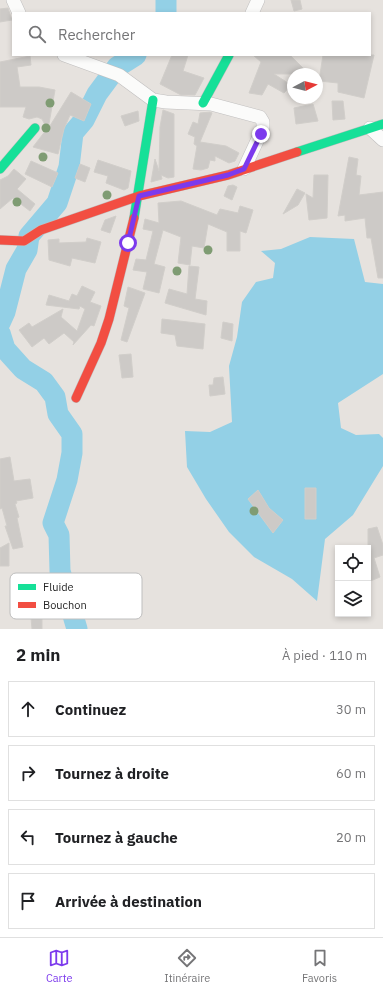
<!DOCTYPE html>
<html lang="fr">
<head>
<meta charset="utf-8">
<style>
  body { margin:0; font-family:"IBM Plex Sans",sans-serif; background:#f2f2f2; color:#202124 }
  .controls { position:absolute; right:12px; bottom:12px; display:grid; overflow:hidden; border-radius:0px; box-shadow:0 2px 6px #0003 }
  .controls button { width:36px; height:36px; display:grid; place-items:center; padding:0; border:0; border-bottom:1px solid #e0e0e0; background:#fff; color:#202124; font:20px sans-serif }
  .compass { position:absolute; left:287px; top:68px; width:36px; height:36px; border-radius:50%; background:#fff; box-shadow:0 2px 6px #0003; rotate:83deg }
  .stop { position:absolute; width:12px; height:12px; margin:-9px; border:3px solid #7c3aed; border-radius:50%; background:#fff }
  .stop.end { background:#7c3aed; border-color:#fff; box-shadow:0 1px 4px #0008 }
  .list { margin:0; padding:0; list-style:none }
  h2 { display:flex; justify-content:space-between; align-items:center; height:52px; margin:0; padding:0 16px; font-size:17px }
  h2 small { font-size:13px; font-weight:400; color:#757577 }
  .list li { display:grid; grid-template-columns:26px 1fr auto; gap:12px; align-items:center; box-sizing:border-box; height:56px; margin:0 8px 8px; padding:0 8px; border:1px solid #e0e0e0; border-radius:0px }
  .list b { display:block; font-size:15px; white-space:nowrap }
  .list em { font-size:13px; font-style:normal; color:#757577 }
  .icon { flex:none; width:22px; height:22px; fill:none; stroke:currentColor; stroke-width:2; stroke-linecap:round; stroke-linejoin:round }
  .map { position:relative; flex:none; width:383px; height:629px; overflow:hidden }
  .search { position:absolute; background:#fff; box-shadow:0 2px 6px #0003; left:12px; right:12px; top:12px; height:44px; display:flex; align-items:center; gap:10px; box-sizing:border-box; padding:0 14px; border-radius:0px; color:#757577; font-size:15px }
  .sheet { height:308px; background:#fff }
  nav { display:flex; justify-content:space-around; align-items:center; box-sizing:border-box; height:56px; border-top:1px solid #e0e0e0; background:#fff; font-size:11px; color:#757577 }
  nav a { display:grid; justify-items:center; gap:2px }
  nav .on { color:#7c3aed }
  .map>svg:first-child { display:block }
  .water { fill:#93d0e6 }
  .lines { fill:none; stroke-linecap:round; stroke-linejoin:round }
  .river { stroke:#93d0e6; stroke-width:21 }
  .building { fill:#cdcac7; stroke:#d1ceca }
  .street-casing { stroke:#c0bfbf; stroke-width:14 }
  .fast-casing { stroke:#c0bfbf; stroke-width:10 }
  .jam-casing { stroke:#c0bfbf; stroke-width:10 }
  .street { stroke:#fbfbfa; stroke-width:13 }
  .fast { stroke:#16e098; stroke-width:9 }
  .jam { stroke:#f24e42; stroke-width:9 }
  .tree { fill:#7f9c73 }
  .route { stroke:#7c3aed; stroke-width:5 }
  .key { fill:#fff; stroke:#bebebe; stroke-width:1 }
  .key-label { font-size:11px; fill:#282828 }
</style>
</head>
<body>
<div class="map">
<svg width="383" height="629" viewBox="0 0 383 629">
  <rect width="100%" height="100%" fill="#e6e2de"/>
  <!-- water -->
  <path class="water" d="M310,237L354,239L365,282L383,284V374L338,403L341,428L356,435L379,434L383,438V466L353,515L325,539L317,601L292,579L254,557L229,532L206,499L187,467L185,431L210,432L232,422L229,366L237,337L242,302L256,282L273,278L275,263L261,251L281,249Z"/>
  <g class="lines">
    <!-- river -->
    <path class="river" d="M166,13V0
      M0,323L5,312L16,269L27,250L29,236L57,203L69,167L73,133L84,120L97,94L117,67L136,55
      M0,333L5,349L23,369L44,382L55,397L58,414L72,434V453L67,480L53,523L59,535L60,571L77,629"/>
  </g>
  <!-- building -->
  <path class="building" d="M291,0H300L302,9L294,11Z
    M8,8L12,20L0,22V9Z
    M172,55H188L183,71L204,78L195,95H181L160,84Z
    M253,55H290L309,74H274L291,85L284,93L268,84L262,95L249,93L261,62Z
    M323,55H374L364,98L338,92V83L319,81Z
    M30,56L31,65L17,67L20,87H39L55,90L48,129L71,92L91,104L84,121L70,115L64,129L58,154L33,147L46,130L45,125L42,119L37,117L29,119L23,117L26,107H0V62Z
    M332,101H343L345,119L333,120Z
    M313,104L318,121L296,124L294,108Z
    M163,110L174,114V177L168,178L161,175L162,179L151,182L155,159L159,171L160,127Z
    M138,111L139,121L125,126L121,116Z
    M210,112L212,113L200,142L226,146L239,153L235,161L229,163L215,156V161L210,160L208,168L201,170L193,169L197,146L194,144L195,137L188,134L193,122L198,124L200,113Z
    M349,157L358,159L356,175L361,176L359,195L383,192V278H378L371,238H367L365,218L345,221V215L338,216Z
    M98,160L131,171L128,188L124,190L106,183L108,176L94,172Z
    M31,161L58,173L52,187L25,174Z
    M80,164L90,168L85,182L75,178Z
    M14,169L26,179L17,189L35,204L30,211L13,198L0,209V180L8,176Z
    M314,175H328L327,218L309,220L306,194L313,198Z
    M233,185L237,187L232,200L224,196L228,186Z
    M297,189L305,193L298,205L283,214Z
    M181,201L217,215L220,209L238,213L240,206L253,210L246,233L240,231V251H227V232L208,224L204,248L192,246L190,265L178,263L181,237L163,230L154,264L165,267L159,293L143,289L147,272L133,270L136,259L146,260L153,231L143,229L145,219L159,223L158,203Z
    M116,216L110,233L101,230L105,220Z
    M87,238L101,242L95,263L72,258L70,266L49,260L48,240L59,239V243L86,242Z
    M189,266L199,267L195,299L207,301L206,315L165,303L169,289L187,294Z
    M82,286L95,292L90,302L101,306L94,326L91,325L73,345L74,342L64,333L49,344L44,338L32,347L19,330L29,323L32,327L63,309L61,317L77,331L85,309L80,306L79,309L46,305L49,295L69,301L72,294L77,296Z
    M128,287L145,293L127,342L121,340L129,308L124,306Z
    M162,319L205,324L203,349L177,346L175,335L161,333Z
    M223,322L233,324L232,341L221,338Z
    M131,354L133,377L122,378L119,355Z
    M223,377L225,394L210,396L209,385H213L214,378Z
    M10,457L14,481L30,479L33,498L16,501L17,503L15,504L19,517L17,518L23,547L13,549L5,526H7L2,508L0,509V459Z
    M305,488H316V519H305Z
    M258,490L269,508L283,520L273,533L248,499Z
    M377,527L383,545V555L374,558L380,577L368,582V529Z
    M9,543V566H0V548Z
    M42,617V629H32L31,618Z"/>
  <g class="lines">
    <!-- street casing -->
    <g class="street-casing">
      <path id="street" d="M13,0L19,13
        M252,13L258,0
        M64,55L119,75L153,100L166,102L211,104L260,117L263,122V128L244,169
        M370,128L383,140"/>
    </g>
    <!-- fast casing -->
    <g class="fast-casing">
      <path id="fast" d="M203,103L229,55
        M297,152L383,124
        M0,169L35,128
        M134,218L153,100"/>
    </g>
    <!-- jam casing -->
    <g class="jam-casing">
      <path id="jam" d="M0,240L24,241L41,230L139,196L228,175L297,152
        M76,398L101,343L109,319L134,218"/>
    </g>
    <!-- street -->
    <use href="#street" class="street"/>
    <!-- fast -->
    <use href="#fast" class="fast"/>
    <!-- jam -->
    <use href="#jam" class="jam"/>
  </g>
  <!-- trees -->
  <g class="tree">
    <circle cx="50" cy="103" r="4.5"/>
    <circle cx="46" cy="128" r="4.5"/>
    <circle cx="43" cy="157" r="4.5"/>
    <circle cx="107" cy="195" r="4.5"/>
    <circle cx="17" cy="202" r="4.5"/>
    <circle cx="208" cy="250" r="4.5"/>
    <circle cx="177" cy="271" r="4.5"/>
    <circle cx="254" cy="511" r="4.5"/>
  </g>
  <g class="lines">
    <!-- route -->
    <path class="route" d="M128,243L139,196L228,175L244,169L261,134"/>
  </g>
  <!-- legend -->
  <rect x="10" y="573" width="132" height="46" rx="6" class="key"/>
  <rect x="18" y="584" width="18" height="6" fill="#16e098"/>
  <rect x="18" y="602" width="18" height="6" fill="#f24e42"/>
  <g class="key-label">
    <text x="43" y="591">Fluide</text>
    <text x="43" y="609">Bouchon</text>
  </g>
</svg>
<div class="controls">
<button><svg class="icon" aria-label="locate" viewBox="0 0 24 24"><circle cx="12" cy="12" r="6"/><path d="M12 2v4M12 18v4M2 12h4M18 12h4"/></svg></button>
<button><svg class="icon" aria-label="layers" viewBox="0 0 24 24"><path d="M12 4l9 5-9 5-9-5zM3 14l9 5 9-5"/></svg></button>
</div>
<svg class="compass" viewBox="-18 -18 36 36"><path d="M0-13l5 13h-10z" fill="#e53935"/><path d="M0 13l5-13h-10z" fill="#757577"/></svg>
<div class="stop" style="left:128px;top:243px"></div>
<div class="stop end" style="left:261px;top:134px"></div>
<div class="search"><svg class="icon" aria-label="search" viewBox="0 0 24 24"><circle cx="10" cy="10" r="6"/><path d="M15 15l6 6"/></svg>Rechercher</div>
</div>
<section class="sheet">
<h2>2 min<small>À pied · 110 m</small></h2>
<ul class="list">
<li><svg class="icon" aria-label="ahead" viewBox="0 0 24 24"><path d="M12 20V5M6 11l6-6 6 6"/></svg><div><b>Continuez</b></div><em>30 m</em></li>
<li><svg class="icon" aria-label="right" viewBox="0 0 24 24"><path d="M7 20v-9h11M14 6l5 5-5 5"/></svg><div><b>Tournez à droite</b></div><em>60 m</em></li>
<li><svg class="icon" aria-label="left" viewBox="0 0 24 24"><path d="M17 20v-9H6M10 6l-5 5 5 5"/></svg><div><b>Tournez à gauche</b></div><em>20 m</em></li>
<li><svg class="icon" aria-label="arrive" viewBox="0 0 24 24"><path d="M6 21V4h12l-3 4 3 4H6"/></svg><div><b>Arrivée à destination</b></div></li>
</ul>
</section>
<nav>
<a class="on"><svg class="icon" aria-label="map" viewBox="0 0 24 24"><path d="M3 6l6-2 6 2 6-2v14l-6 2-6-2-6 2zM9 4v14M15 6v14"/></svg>Carte</a>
<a><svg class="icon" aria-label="directions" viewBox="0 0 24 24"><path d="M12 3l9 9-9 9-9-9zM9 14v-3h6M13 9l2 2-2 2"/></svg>Itinéraire</a>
<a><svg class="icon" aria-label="saved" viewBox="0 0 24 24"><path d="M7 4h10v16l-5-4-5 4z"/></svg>Favoris</a>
</nav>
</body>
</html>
